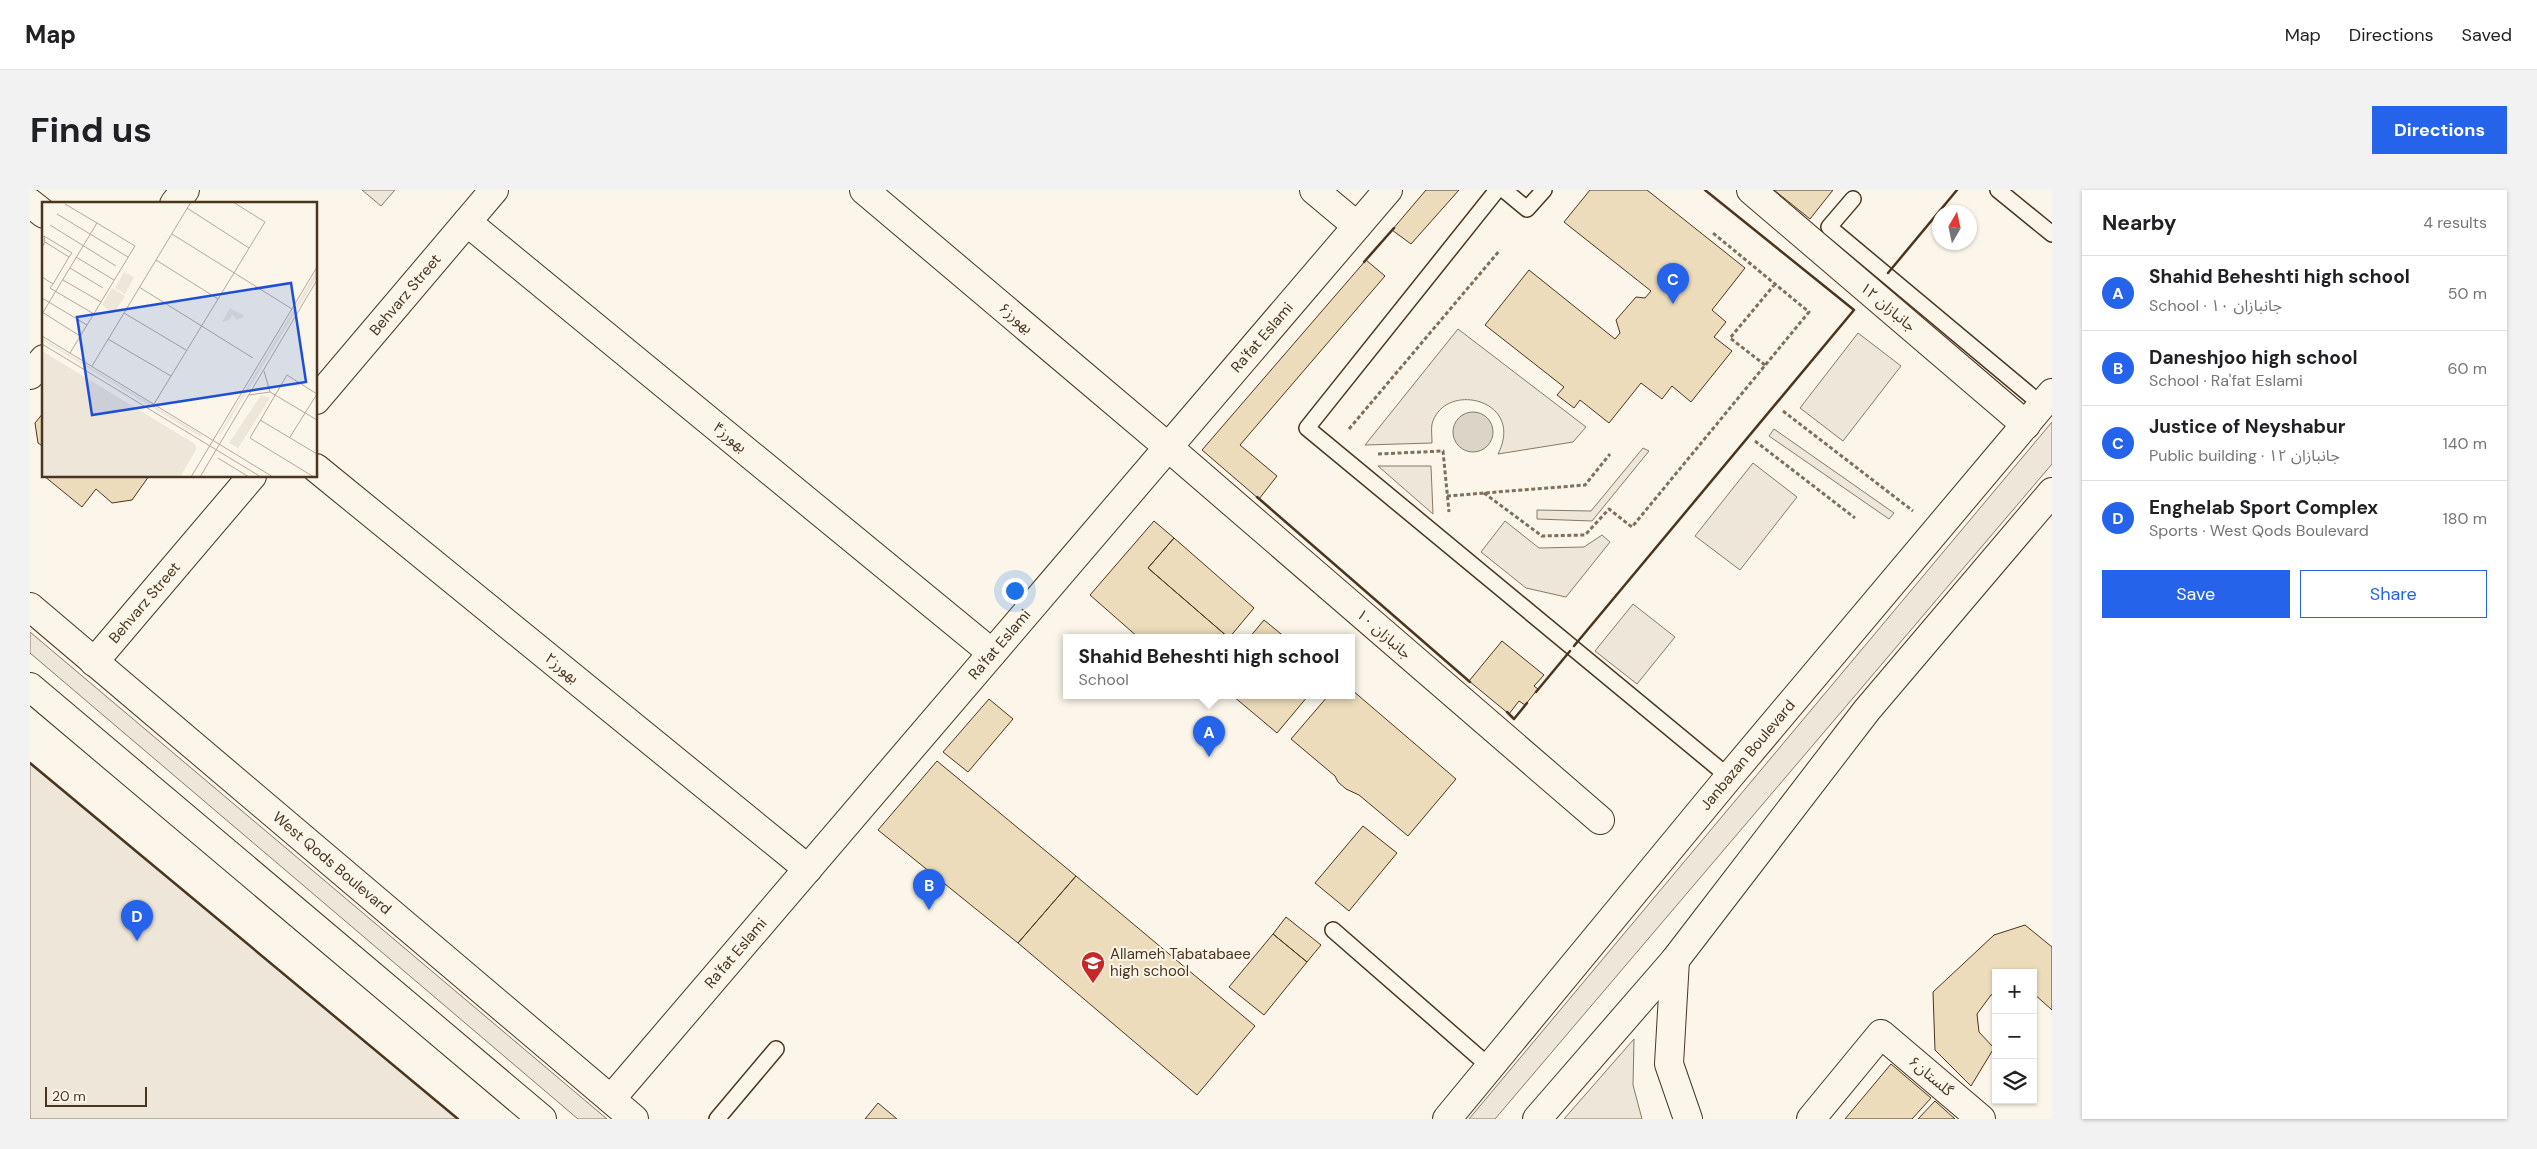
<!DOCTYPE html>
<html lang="en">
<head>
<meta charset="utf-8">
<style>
  body { margin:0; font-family:"DM Sans","Noto Sans Arabic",sans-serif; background:#f2f2f2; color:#202124 }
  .controls { position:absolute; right:15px; bottom:15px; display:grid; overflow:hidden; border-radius:0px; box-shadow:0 1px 4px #0004 }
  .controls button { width:45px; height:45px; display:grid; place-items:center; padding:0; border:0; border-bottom:1px solid #e0e0e0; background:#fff; color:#202124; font:25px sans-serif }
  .compass { position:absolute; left:1902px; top:15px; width:45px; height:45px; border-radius:50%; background:#fff; box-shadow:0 1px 4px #0004; rotate:9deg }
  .scale { position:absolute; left:15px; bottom:12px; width:102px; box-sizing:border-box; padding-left:5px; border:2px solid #4a3520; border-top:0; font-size:14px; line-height:18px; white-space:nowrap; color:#4a3520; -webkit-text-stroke:4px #fbf6e9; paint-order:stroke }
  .you { position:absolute; left:984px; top:400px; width:18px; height:18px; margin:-12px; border:4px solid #fff; border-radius:50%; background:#1a73e8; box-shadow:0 0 0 8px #1a73e833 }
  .badge { display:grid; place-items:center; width:32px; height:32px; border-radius:50%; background:#2563eb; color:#fff; font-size:16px; font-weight:700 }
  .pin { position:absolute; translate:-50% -41px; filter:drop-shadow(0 1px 2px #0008) }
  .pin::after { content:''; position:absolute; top:26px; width:18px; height:15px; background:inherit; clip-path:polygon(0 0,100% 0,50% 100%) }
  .popup { position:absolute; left:1033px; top:444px; width:292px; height:65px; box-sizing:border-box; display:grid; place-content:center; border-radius:0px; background:#fff; filter:drop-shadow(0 1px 4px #0005); font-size:16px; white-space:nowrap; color:#757577 }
  .popup b { font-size:19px; color:#202124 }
  .popup::after { content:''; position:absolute; left:50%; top:100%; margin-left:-10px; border:10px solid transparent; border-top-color:#fff }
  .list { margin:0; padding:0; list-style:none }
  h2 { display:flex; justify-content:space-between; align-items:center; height:65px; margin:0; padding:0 20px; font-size:21px }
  h2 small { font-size:16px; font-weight:400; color:#757577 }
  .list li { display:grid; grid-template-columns:32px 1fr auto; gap:15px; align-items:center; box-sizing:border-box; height:75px; padding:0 20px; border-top:1px solid #e0e0e0 }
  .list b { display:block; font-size:19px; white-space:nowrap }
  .list p { margin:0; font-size:16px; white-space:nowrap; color:#757577 }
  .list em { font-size:16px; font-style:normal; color:#757577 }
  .actions { display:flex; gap:10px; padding:15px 20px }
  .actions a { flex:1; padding:11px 0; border:1px solid #2563eb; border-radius:0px; text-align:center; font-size:18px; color:#2563eb }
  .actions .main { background:#2563eb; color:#fff }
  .icon { flex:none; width:28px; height:28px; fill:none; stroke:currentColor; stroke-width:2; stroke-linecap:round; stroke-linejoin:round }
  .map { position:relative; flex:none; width:2022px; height:929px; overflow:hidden; border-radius:0px }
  header { display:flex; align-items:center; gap:30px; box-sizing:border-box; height:70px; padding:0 25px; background:#fff; border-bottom:1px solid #e0e0e0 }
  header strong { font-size:24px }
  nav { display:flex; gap:28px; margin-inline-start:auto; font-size:18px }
  .intro { display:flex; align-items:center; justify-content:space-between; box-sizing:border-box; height:120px; padding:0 30px }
  h1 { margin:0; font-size:35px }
  .button { padding:12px 22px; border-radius:0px; background:#2563eb; color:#fff; font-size:18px; font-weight:700 }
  main { display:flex; gap:30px; padding:0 30px }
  aside { flex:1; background:#fff; border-radius:0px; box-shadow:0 1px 4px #0004 }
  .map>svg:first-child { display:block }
  .green { fill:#ede6d9; stroke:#887966 }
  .water { fill:#dcd4c6; stroke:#887966 }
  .building { fill:#ecdcbc; stroke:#4a3520 }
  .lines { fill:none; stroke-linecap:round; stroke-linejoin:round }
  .lane-casing { stroke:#4a3520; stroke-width:18 }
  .street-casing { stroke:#4a3520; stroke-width:30 }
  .secondary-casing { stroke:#4a3520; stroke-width:30 }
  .primary-casing { stroke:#4a3520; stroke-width:30 }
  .path { stroke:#7f6f5c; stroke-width:3; stroke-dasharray:4 2.5; stroke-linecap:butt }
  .lane { stroke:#fbf6e9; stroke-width:15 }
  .street { stroke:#fbf6e9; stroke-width:28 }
  .secondary { stroke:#fbf6e9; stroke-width:28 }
  .primary { stroke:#fbf6e9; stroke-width:28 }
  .wall { stroke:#4a3520; stroke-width:2.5 }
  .labels { text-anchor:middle; stroke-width:4; stroke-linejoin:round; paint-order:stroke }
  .street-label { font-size:15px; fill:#4a3520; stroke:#fbf6e9 }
  .poi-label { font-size:15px; fill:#4a3520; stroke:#fbf6e9; text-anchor:start }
  .inset-road { fill:none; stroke:#b4a999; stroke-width:1 }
  .view { fill:#1d4ed8; fill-opacity:0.15; stroke:#1d4ed8; stroke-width:2.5 }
  .inset-edge { fill:none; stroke:#4a3520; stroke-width:2.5 }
</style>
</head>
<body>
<header>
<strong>Map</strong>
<nav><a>Map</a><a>Directions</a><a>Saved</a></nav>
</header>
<div class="intro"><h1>Find us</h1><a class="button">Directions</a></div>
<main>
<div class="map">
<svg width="2022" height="929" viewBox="0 0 2022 929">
  <rect width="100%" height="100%" fill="#fbf6e9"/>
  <!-- green -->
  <path class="green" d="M332,0H365L351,16Z
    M1428,139L1556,237L1543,252L1468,264C1496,209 1414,190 1402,234C1401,239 1402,247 1402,253L1335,255Z
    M1828,143L1871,176L1813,251L1770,218Z
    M2022,232V274L1465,929H1439Z
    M1744,239L1864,323L1859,329L1739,246Z
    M1613,258L1619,261L1562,331L1507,329V320L1561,321Z
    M1723,273L1767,307L1710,380L1665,346Z
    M1348,276H1401L1403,324Z
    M1475,331L1509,358L1554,357L1572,345L1580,352L1536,407L1496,398L1451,362Z
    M1603,414L1645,447L1607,494L1565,461Z
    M0,442L577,929H548L0,463Z
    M0,573L428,929H0Z
    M1604,849L1603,895L1612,929H1534Z"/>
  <!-- water -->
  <path class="water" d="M1423 242a20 20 0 1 1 40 0a20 20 0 1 1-40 0Z"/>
  <!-- building -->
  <path class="building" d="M1396,0H1429L1381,54L1362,40Z
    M1560,0H1617L1715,78L1682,120L1696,132L1684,147L1702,161L1661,212L1642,196L1632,209L1611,193L1579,233L1550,210L1544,218L1527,205L1534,197L1455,135L1499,80L1585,149L1590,143L1586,130L1606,107L1615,108L1621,101L1534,32Z
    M1744,0H1803L1780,29Z
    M1336,70L1355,86L1210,255L1247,286L1229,309L1172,260Z
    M14,222V257L8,253L5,233Z
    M14,286H119L102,310L82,313L66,299L52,317Z
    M1124,331L1144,348L1118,378L1199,448H1109L1060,405Z
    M1144,348L1224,418L1199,448L1118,378Z
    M1234,430L1256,448H1219Z
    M1472,451L1514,485L1504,496L1508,499L1495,515L1489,511L1479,524L1439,491Z
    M1322,500L1426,589L1378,646L1329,605L1316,599L1308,592L1305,586L1261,549L1298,506H1322Z
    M1203,506H1278L1247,543Z
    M959,509L983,529L938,582L913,562Z
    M907,571L1046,686L988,753L848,640Z
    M1333,636L1367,663L1319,721L1285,693Z
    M1046,686L1225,836L1167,905L988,753Z
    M1256,727L1291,755L1277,772L1243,744Z
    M1995,735L2022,757V820L2003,803V783H1966V803L1961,805L1947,824L1949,842L1964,858L1941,896L1905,860L1903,802L1964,745Z
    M1243,744L1277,772L1234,825L1199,797Z
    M1861,874L1901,908L1882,929H1815Z
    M1905,911L1925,929H1888Z
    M848,913L867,929H835Z"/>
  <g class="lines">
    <!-- lane casing -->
    <g class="lane-casing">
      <path id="lane" d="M1467,0L1277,238L1699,587
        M1474,0L1497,19L1514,0
        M1968,0L2022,44
        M1823,9L1799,37L2012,215
        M1303,740L1460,877
        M687,929L746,859"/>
    </g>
    <!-- street casing -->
    <g class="street-casing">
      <g id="street">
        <path d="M834,0L1138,257L1570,630"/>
        <path d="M1284,0L1327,36"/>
        <path d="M1721,0L1996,235"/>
        <path d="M0,13L14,24"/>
        <path d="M144,14L155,0"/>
        <path d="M437,32L962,463"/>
        <path d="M0,185L14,169"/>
        <path d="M286,278L778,679"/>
        <path d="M1645,770L1639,874L1658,929"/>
        <path id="s1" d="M581,909L1358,0"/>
        <path d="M1781,929L1851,844L1951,929"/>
      </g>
    </g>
    <!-- secondary casing -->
    <g class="secondary-casing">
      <g id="secondary">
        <path id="s2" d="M286,210L464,0"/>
        <path id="s3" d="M0,417L604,929"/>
        <path id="s4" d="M64,472L222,286"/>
        <path d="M0,497L512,929"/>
      </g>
    </g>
    <!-- primary casing -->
    <g class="primary-casing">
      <g id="primary">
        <path id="s5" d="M1417,929L1699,587L2022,203"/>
        <path d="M1507,929L1645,770L1837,520L2022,302"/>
      </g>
    </g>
    <!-- path -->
    <path class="path" d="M1735,175L1700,148L1745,94
      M1753,221L1883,321
      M1319,239L1470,60
      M1725,251L1825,328
      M1348,264L1413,261L1419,322
      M1454,303L1512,346L1555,345L1579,319L1602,337L1779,122L1683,43
      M1417,306L1555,295L1580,264"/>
    <!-- lane -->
    <use href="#lane" class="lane"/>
    <!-- street -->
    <use href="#street" class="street"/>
    <!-- secondary -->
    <use href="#secondary" class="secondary"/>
    <!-- primary -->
    <use href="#primary" class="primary"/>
    <!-- wall -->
    <path class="wall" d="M1334,72L1364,38
      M1858,83L1927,0
      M1227,307L1440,492
      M1544,456L1824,120L1675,0
      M1506,502L1540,461
      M1477,522L1484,529L1497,513
      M0,573L428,929"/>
  </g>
  <!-- icons -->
  <defs>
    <g id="school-pin" transform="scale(1.25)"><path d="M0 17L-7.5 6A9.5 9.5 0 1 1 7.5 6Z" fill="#c62828" stroke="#fbf6e9"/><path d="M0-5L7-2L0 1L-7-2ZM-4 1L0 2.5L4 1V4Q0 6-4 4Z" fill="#fff"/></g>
  </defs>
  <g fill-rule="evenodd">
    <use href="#school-pin" x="1063" y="773"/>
  </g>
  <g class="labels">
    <!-- street labels -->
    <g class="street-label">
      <text dy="5" stroke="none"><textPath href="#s2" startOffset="138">Behvarz Street</textPath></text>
      <text transform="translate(1858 117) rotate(40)" y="5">جانبازان ۱۲</text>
      <text transform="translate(986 128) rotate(40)" y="5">بهورز۶</text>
      <text dy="5" stroke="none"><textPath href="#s1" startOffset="1002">Ra'fat Eslami</textPath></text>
      <text transform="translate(700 247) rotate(39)" y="5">بهورز۴</text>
      <text dy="5" stroke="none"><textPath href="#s4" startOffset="78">Behvarz Street</textPath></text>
      <text transform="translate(1354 444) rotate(41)" y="5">جانبازان ۱۰</text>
      <text dy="5" stroke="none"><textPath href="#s1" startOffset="598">Ra'fat Eslami</textPath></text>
      <text transform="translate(532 478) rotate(39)" y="5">بهورز۲</text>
      <text dy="5" stroke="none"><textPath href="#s5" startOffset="472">Janbazan Boulevard</textPath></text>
      <text dy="5" stroke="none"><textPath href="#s3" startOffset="396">West Qods Boulevard</textPath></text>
      <text dy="5" stroke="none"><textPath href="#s1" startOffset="192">Ra'fat Eslami</textPath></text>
      <text transform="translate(1901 886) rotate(40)" y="5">گلستان۶</text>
    </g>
    <!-- poi labels -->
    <g class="poi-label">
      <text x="1080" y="769">Allameh Tabatabaee<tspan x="1080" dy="17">high school</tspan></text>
    </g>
  </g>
  <!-- overview -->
  <g transform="translate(12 12)">
    <rect width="275" height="275" fill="#fbf6e9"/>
    <path d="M275,68V75L179,232H177ZM82,70L92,75L83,92L73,86ZM70,86L83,94L72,111L60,103ZM188,106L203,114L195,118L190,113L187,118L180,120ZM0,136L160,233L159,235L0,138ZM0,149L153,242L154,248L138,275H0ZM219,193L228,196L196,246L187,241Z" fill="#ede6d9"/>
    <path class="inset-road" d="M23,2L55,21M145,6L207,46M15,12L86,55M8,23L74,64M130,32L250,107M3,40L2,34L30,51L27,55M0,45L3,40L27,55L11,82L0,75M34,55L72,78M114,58L176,97M28,66L61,86M21,78L59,100M11,82L8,86L52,112M97,85L211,156M0,96L45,123M0,110L38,134M82,111L144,148M0,112L55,21L93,44L28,151M0,134L231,275M66,137L129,174M0,142L219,275M50,164L149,0M228,190L275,218M207,193L228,190L222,169M112,202L223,20L191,0M218,218L275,252M248,235L275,192M176,256L207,275M149,275L275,65M158,275L275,78M272,275L208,236L245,173L275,192"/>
    <path class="view" d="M249,81L264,180L50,213L35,115Z"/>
    <rect width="275" height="275" class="inset-edge"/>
  </g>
</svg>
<div class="controls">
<button>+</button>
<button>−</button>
<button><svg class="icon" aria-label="layers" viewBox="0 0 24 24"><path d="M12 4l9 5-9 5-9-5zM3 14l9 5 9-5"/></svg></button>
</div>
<svg class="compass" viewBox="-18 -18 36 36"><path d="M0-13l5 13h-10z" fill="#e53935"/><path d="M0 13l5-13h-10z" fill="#757577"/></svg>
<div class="scale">20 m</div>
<div class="you"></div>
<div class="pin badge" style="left:1179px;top:567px">A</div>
<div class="popup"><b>Shahid Beheshti high school</b>School</div>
<div class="pin badge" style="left:899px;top:720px">B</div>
<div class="pin badge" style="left:1643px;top:114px">C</div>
<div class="pin badge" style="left:107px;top:751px">D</div>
</div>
<aside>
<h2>Nearby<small>4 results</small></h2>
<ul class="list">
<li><span class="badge">A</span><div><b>Shahid Beheshti high school</b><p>School · جانبازان ۱۰</p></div><em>50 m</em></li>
<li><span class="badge">B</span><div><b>Daneshjoo high school</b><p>School · Ra'fat Eslami</p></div><em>60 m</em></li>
<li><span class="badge">C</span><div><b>Justice of Neyshabur</b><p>Public building · جانبازان ۱۲</p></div><em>140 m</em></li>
<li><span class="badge">D</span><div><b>Enghelab Sport Complex</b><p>Sports · West Qods Boulevard</p></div><em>180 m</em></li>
</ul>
<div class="actions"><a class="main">Save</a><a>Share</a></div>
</aside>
</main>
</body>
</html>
